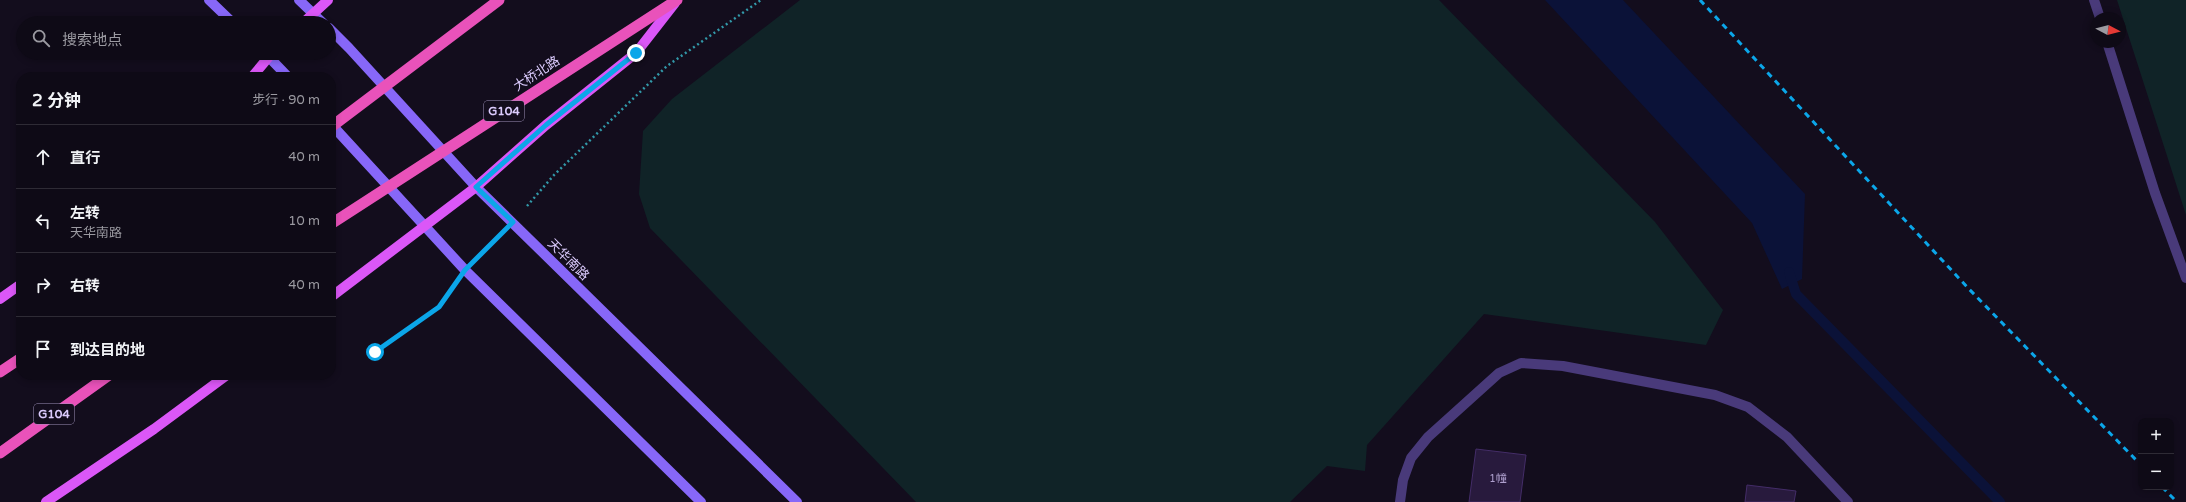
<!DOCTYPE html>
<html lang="zh">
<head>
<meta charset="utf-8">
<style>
  body { margin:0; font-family:"Varela Round","Noto Sans SC",sans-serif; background:#17131f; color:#f1f3f6 }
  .controls { position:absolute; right:12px; bottom:12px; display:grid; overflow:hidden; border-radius:8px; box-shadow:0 2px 6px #0003 }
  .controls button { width:36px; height:36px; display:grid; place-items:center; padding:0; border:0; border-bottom:1px solid #2e2b35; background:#0e0a16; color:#f1f3f6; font:20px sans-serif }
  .compass { position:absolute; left:2090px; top:12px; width:36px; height:36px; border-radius:50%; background:#0e0a16; box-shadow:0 2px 6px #0003; rotate:97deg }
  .stop { position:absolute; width:12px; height:12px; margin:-9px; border:3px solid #0ba6e9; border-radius:50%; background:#fff }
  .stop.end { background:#0ba6e9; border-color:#fff; box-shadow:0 1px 4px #0008 }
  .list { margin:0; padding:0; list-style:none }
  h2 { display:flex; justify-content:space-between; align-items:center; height:52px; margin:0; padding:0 16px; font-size:17px }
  h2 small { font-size:13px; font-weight:400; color:#9b9aa1 }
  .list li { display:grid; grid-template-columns:26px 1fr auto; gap:12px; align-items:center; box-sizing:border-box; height:64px; padding:0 16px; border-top:1px solid #2e2b35 }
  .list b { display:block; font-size:15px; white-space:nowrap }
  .list p { margin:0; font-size:13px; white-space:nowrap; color:#9b9aa1 }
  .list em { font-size:13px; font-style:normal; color:#9b9aa1 }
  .icon { flex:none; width:22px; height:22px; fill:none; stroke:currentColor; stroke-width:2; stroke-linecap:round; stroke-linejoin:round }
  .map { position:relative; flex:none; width:2186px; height:502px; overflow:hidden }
  .search { position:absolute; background:#0e0a16; box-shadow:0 2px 6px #0003; left:16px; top:16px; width:320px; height:44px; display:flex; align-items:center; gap:10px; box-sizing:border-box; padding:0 14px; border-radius:22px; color:#9b9aa1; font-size:15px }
  .panel { position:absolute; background:#0e0a16; box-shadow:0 2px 6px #0003; left:16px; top:72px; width:320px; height:308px; border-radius:16px }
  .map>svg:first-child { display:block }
  .green { fill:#102327 }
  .water { fill:#0b1238 }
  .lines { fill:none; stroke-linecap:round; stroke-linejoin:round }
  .stream { stroke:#0b1238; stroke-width:10 }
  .building { fill:#281a3d; stroke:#442d68 }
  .path { stroke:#3299a9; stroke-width:2.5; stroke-dasharray:2 3; stroke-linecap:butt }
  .service { stroke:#493a7a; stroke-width:10 }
  .secondary { stroke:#8767f8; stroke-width:10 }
  .primary { stroke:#db57f7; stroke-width:10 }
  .trunk { stroke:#e952ba; stroke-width:11 }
  .rail { stroke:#0ba6e9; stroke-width:3; stroke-dasharray:6 5; stroke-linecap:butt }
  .trunk-bridge { stroke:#e952ba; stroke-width:11 }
  .route { stroke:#0ba6e9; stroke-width:5 }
  .labels { text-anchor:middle; stroke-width:3; stroke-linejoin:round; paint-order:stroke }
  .number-label { font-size:11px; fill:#ae9fcd }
  .shield { fill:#130d1d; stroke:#9f92ba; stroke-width:1 }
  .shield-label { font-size:12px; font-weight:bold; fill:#dbcbfd }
  .street-label { font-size:13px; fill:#dbcbfd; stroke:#130d1d }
</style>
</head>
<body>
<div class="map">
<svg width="2186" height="502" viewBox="0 0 2186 502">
  <rect width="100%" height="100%" fill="#130d1d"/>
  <!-- green -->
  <path class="green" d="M800,0H1439L1655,222L1723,310L1706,345L1484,314L1367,445L1365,471L1327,466L1290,502H916L650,228L639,194L643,131L672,99Z
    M2117,0H2186V215Z"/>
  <!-- water -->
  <path class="water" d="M1545,0H1623L1805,194L1802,279L1782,289L1752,223Z"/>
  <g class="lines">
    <!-- stream -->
    <path class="stream" d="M1789,272L1796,294L2000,502"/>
  </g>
  <!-- building -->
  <path class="building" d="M1476,449L1526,455L1520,502H1469Z
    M1747,485L1796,491L1794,502H1745Z"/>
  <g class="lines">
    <!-- path -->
    <path class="path" d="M527,206L554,175L667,66L761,0
      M480,255L498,237
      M375,352L439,307L453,288"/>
    <!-- service -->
    <path class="service" d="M2094,0L2100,18
      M2107,42L2155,193L2186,278
      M1400,502L1403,480L1411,458L1428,437L1499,373L1521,363L1563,366L1715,395L1748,407L1787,437L1848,502"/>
    <!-- secondary -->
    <path class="secondary" d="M209,0L233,23
      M299,0L323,23
      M329,28L349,48L476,187L797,502
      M265,53L288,77
      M331,124L465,270L701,502"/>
    <!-- primary -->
    <path class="primary" d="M303,23L328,0
      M252,77L272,53
      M331,297L476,187L546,125L636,53L675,3
      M0,299L21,284
      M46,502L154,429L227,375"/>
    <!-- trunk -->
    <path class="trunk" d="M0,372L21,358
      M0,453L109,375"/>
    <!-- rail -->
    <path class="rail" d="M1700,0L1969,289L2141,465
      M2162,487L2177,502"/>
    <!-- trunk-bridge -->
    <path class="trunk-bridge" d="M331,127L499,0
      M331,224L677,0"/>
  </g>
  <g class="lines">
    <!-- route -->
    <path class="route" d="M375,352L439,307L465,270L513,222L476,187L546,125L636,53"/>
  </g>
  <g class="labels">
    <!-- number labels -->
    <g class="number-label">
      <text x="1498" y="482">1幢</text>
    </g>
    <!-- shield labels -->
    <g class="shield">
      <rect x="484" y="101" width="40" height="20" rx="3"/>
      <rect x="34" y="404" width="40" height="20" rx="3"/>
    </g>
    <g class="shield-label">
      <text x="504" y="115">G104</text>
      <text x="54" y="418">G104</text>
    </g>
    <!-- street labels -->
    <g class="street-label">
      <text transform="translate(536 73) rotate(-33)" y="5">大桥北路</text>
      <text transform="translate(569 259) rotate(45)" y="5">天华南路</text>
    </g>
  </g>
</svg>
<div class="controls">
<button>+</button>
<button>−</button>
</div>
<svg class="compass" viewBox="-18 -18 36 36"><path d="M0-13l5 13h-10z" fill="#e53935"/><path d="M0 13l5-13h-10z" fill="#9b9aa1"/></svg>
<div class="stop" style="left:375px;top:352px"></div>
<div class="stop end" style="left:636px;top:53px"></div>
<div class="search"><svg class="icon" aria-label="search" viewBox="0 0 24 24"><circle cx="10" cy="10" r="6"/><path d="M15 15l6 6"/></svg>搜索地点</div>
<section class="panel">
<h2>2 分钟<small>步行 · 90 m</small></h2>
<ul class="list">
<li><svg class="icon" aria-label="ahead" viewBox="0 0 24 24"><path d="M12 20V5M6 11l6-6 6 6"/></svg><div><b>直行</b></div><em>40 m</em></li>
<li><svg class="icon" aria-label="left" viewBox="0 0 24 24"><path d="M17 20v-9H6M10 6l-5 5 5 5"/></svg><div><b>左转</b><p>天华南路</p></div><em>10 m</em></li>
<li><svg class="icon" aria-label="right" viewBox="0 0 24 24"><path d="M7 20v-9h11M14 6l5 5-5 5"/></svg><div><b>右转</b></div><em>40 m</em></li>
<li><svg class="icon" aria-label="arrive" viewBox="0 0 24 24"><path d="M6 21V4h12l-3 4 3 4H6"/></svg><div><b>到达目的地</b></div></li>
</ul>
</section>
</div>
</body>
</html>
